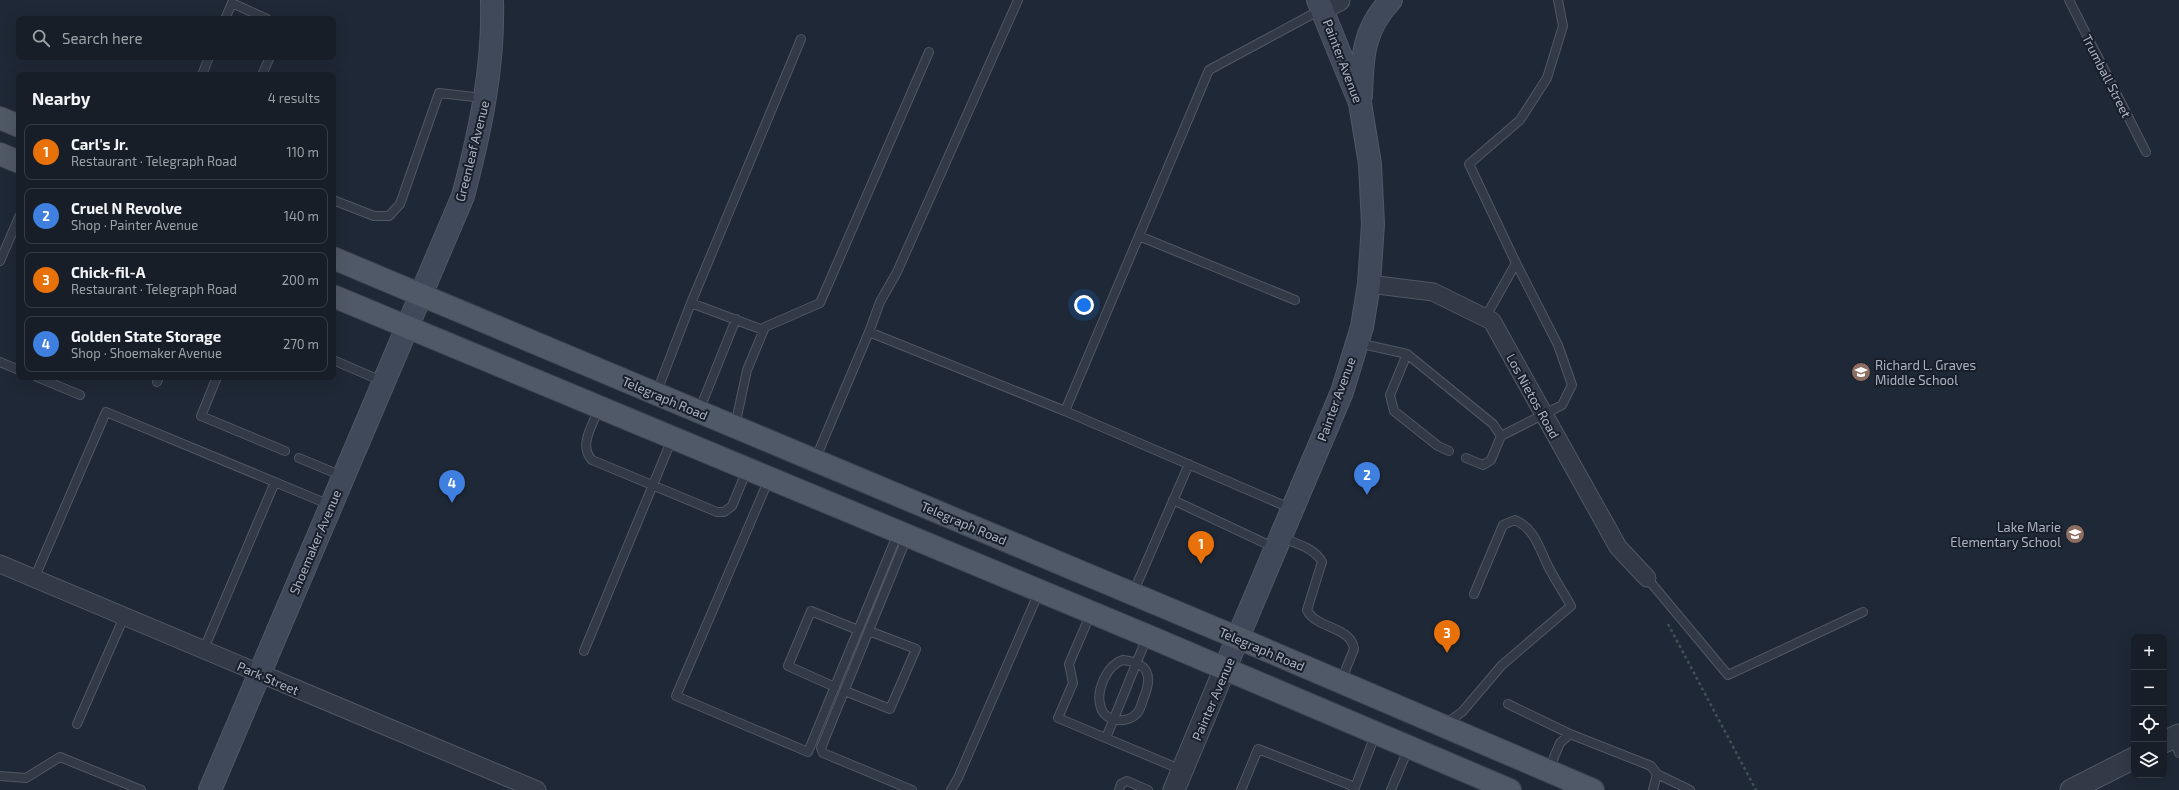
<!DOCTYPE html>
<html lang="en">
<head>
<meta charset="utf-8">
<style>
  body { margin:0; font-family:"Exo 2",sans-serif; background:#202730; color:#f1f3f6 }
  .controls { position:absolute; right:12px; bottom:12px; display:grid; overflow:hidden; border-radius:8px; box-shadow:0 4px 16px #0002 }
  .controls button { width:36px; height:36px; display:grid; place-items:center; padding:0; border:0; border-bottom:1px solid #363c45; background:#171e28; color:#f1f3f6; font:20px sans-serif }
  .you { position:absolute; left:1084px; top:305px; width:14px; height:14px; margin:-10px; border:3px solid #fff; border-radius:50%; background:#1a73e8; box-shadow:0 0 0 6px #1a73e833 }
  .badge { display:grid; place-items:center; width:26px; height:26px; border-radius:50%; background:#7da7f8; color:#fff; font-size:13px; font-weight:700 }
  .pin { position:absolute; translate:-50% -33px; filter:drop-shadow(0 1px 2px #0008) }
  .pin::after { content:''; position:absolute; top:21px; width:14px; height:12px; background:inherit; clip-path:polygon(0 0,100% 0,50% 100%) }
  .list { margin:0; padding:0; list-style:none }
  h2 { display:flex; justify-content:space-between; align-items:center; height:52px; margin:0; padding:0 16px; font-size:17px }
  h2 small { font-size:13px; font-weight:400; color:#9ea2a8 }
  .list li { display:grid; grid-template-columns:26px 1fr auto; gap:12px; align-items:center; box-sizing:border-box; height:56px; margin:0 8px 8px; padding:0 8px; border:1px solid #363c45; border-radius:8px }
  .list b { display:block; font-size:15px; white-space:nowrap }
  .list p { margin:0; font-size:13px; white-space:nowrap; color:#9ea2a8 }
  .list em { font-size:13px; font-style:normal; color:#9ea2a8 }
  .icon { flex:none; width:22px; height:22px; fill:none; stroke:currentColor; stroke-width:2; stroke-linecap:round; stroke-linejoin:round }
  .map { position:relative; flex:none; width:2179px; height:790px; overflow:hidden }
  .search { position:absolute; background:#171e28; box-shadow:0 4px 16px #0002; left:16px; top:16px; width:320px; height:44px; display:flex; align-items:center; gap:10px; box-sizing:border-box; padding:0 14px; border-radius:8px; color:#9ea2a8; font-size:15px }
  .panel { position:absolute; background:#171e28; box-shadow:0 4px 16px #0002; left:16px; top:72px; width:320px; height:308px; border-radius:8px }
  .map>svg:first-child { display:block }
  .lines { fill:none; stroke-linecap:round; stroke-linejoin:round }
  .service-casing { stroke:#505765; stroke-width:10 }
  .minor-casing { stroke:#505765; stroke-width:19 }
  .tertiary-casing { stroke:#505765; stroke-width:23 }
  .secondary-casing { stroke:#505765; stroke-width:24 }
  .primary-casing { stroke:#3c4350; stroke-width:24 }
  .path { stroke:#3e5155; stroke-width:2.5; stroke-dasharray:3 3; stroke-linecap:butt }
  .service { stroke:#323a47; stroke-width:8 }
  .minor { stroke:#323a47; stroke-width:17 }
  .tertiary { stroke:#323a47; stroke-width:21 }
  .secondary { stroke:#40495a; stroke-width:22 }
  .primary { stroke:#505967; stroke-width:22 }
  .labels { text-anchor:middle; stroke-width:4; stroke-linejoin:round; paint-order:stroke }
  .street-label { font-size:13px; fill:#acb4c4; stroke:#181f2b }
  .poi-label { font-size:13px; fill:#acb4c4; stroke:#181f2b; text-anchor:start }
</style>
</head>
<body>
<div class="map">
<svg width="2179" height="790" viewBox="0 0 2179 790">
  <rect width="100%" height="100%" fill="#1f2836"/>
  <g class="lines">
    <!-- service casing -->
    <g class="service-casing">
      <path id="service" d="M2069,0L2146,152
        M225,19L232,3L267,19
        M202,75L209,57
        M262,75L270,57
        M333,200L374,216H389L400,204L439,93L483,98
        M1139,236L1295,300
        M0,261L19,217
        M1516,263L1469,164L1520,120L1547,78L1563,26L1558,0
        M691,303L763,330
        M869,332L880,302L897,272L1018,0
        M1358,343L1407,354L1493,424L1501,436
        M1407,354L1390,395L1394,411L1438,446L1449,451
        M333,360L384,382
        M0,362L19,370
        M37,377L80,395
        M217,377L201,416L285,451
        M157,382L159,377
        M656,394L691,303L801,39
        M599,408C593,425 578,445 592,460L717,512H724L732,506L747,470
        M699,411L736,319
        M1065,411L1292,509
        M735,426L747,370L765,327L820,303L929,52
        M299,458L342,476
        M1466,458L1483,465L1491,460L1501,436L1562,405L1572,385L1558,345L1516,263L1485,318
        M815,460L869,332L1065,411L1209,70L1322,9
        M769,479L676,696L808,752L898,533
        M1173,500L1275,548
        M907,537L821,748L823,753L912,790
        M1282,538C1295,543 1315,548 1322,562L1307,610C1316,629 1351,626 1354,649L1341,681
        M1647,578L1728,675L1863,612
        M34,579L106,412L330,505
        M1133,593L1189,464
        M1091,613L1069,664L1073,683L1058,718L1182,770
        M203,651L275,482
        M584,651L672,439
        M1123,660C1148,663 1153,675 1144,697C1142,702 1141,708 1138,712C1129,724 1106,723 1101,708C1095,691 1107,665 1123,660Z
        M835,687L788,666L811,611L858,630
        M845,691L890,709L916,649L869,631
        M1508,704L1570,734
        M77,724L124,617
        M1445,724L1462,712L1502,665L1571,606C1564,593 1555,580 1548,566C1539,548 1535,529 1515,520L1503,525L1474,594
        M1106,738L1147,637
        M2173,738L2179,753
        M1549,769L1560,743L1570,734L1651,766L1657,774L1690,790
        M0,776L26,778L60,757L141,790
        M951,790L958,778L1039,592
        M1119,790L1121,784L1127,781L1148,790
        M1241,790L1258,749L1355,787
        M1354,790L1376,733
        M1391,790L1409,747
        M1653,790L1657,774"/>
    </g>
    <!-- minor casing -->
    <g class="minor-casing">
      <path id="minor" d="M1369,284L1433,292L1492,321L1618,547L1647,578
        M0,564L537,790"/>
    </g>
    <!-- tertiary casing -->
    <g class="tertiary-casing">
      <path id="tertiary" d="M1322,9L1339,0
        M2164,742L2179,735
        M1174,790L1225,668
        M2071,790L2134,758"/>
    </g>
    <!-- secondary casing -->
    <g class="secondary-casing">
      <path id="secondary" d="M1361,96C1362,58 1363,29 1391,0
        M1225,668L1342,392L1362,327L1369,284L1373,224L1370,164L1360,103L1318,0
        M210,790L463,196C480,132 494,67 492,0"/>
    </g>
    <!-- primary casing -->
    <g class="primary-casing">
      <path id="primary" d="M0,118L19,126
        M0,154L19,162
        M333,258L1238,638L1593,790
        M333,296L1148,636L1510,790"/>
    </g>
    <!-- path -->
    <path class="path" d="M1668,624L1756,790"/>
    <!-- service -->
    <use href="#service" class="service"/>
    <!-- minor -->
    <use href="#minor" class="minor"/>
    <!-- tertiary -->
    <use href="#tertiary" class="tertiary"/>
    <!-- secondary -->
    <use href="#secondary" class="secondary"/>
    <!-- primary -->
    <use href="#primary" class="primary"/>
  </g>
  <!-- icons -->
  <defs>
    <g id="school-disc" transform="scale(1)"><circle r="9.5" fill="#8d6e63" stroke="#181f2b"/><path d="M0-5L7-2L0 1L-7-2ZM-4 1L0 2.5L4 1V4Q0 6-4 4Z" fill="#fff"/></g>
  </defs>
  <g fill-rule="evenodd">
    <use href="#school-disc" x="1861" y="372"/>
    <use href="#school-disc" x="2075" y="534"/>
  </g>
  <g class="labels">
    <!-- street labels -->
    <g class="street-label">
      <text transform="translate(1343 61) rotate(69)" y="5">Painter Avenue</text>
      <text transform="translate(2107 76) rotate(63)" y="5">Trumball Street</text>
      <text transform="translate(472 151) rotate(-76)" y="5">Greenleaf Avenue</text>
      <text transform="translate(1533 396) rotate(61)" y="5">Los Nietos Road</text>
      <text transform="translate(665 398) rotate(23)" y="5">Telegraph Road</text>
      <text transform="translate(1336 399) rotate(-70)" y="5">Painter Avenue</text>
      <text transform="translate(964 523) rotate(23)" y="5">Telegraph Road</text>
      <text transform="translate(315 542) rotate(-67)" y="5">Shoemaker Avenue</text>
      <text transform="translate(1262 649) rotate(23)" y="5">Telegraph Road</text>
      <text transform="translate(268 678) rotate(23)" y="5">Park Street</text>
      <text transform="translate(1213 699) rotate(-67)" y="5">Painter Avenue</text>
    </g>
    <!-- poi labels -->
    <g class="poi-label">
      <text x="1875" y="370">Richard L. Graves<tspan x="1875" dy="15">Middle School</tspan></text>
      <text x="2061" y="532" text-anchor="end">Lake Marie<tspan x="2061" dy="15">Elementary School</tspan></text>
    </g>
  </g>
</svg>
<div class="controls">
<button>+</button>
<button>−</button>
<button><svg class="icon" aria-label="locate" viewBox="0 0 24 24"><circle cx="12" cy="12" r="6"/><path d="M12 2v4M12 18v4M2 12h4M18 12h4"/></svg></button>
<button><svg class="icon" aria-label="layers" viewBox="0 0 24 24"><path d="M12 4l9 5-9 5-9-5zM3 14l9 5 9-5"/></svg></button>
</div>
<div class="you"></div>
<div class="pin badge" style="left:1201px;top:564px;background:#e8710a">1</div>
<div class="pin badge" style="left:1367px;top:495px;background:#3f7fe0">2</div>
<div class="pin badge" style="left:1447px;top:653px;background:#e8710a">3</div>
<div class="pin badge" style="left:452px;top:503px;background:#3f7fe0">4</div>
<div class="search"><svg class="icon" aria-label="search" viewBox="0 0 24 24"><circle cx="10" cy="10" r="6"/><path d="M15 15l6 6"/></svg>Search here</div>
<section class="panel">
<h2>Nearby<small>4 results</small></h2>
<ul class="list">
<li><span class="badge" style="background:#e8710a">1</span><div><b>Carl's Jr.</b><p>Restaurant · Telegraph Road</p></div><em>110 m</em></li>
<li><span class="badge" style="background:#3f7fe0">2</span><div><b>Cruel N Revolve</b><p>Shop · Painter Avenue</p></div><em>140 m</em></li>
<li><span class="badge" style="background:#e8710a">3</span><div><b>Chick-fil-A</b><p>Restaurant · Telegraph Road</p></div><em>200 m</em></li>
<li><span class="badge" style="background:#3f7fe0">4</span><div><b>Golden State Storage</b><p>Shop · Shoemaker Avenue</p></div><em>270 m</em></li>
</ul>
</section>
</div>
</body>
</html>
